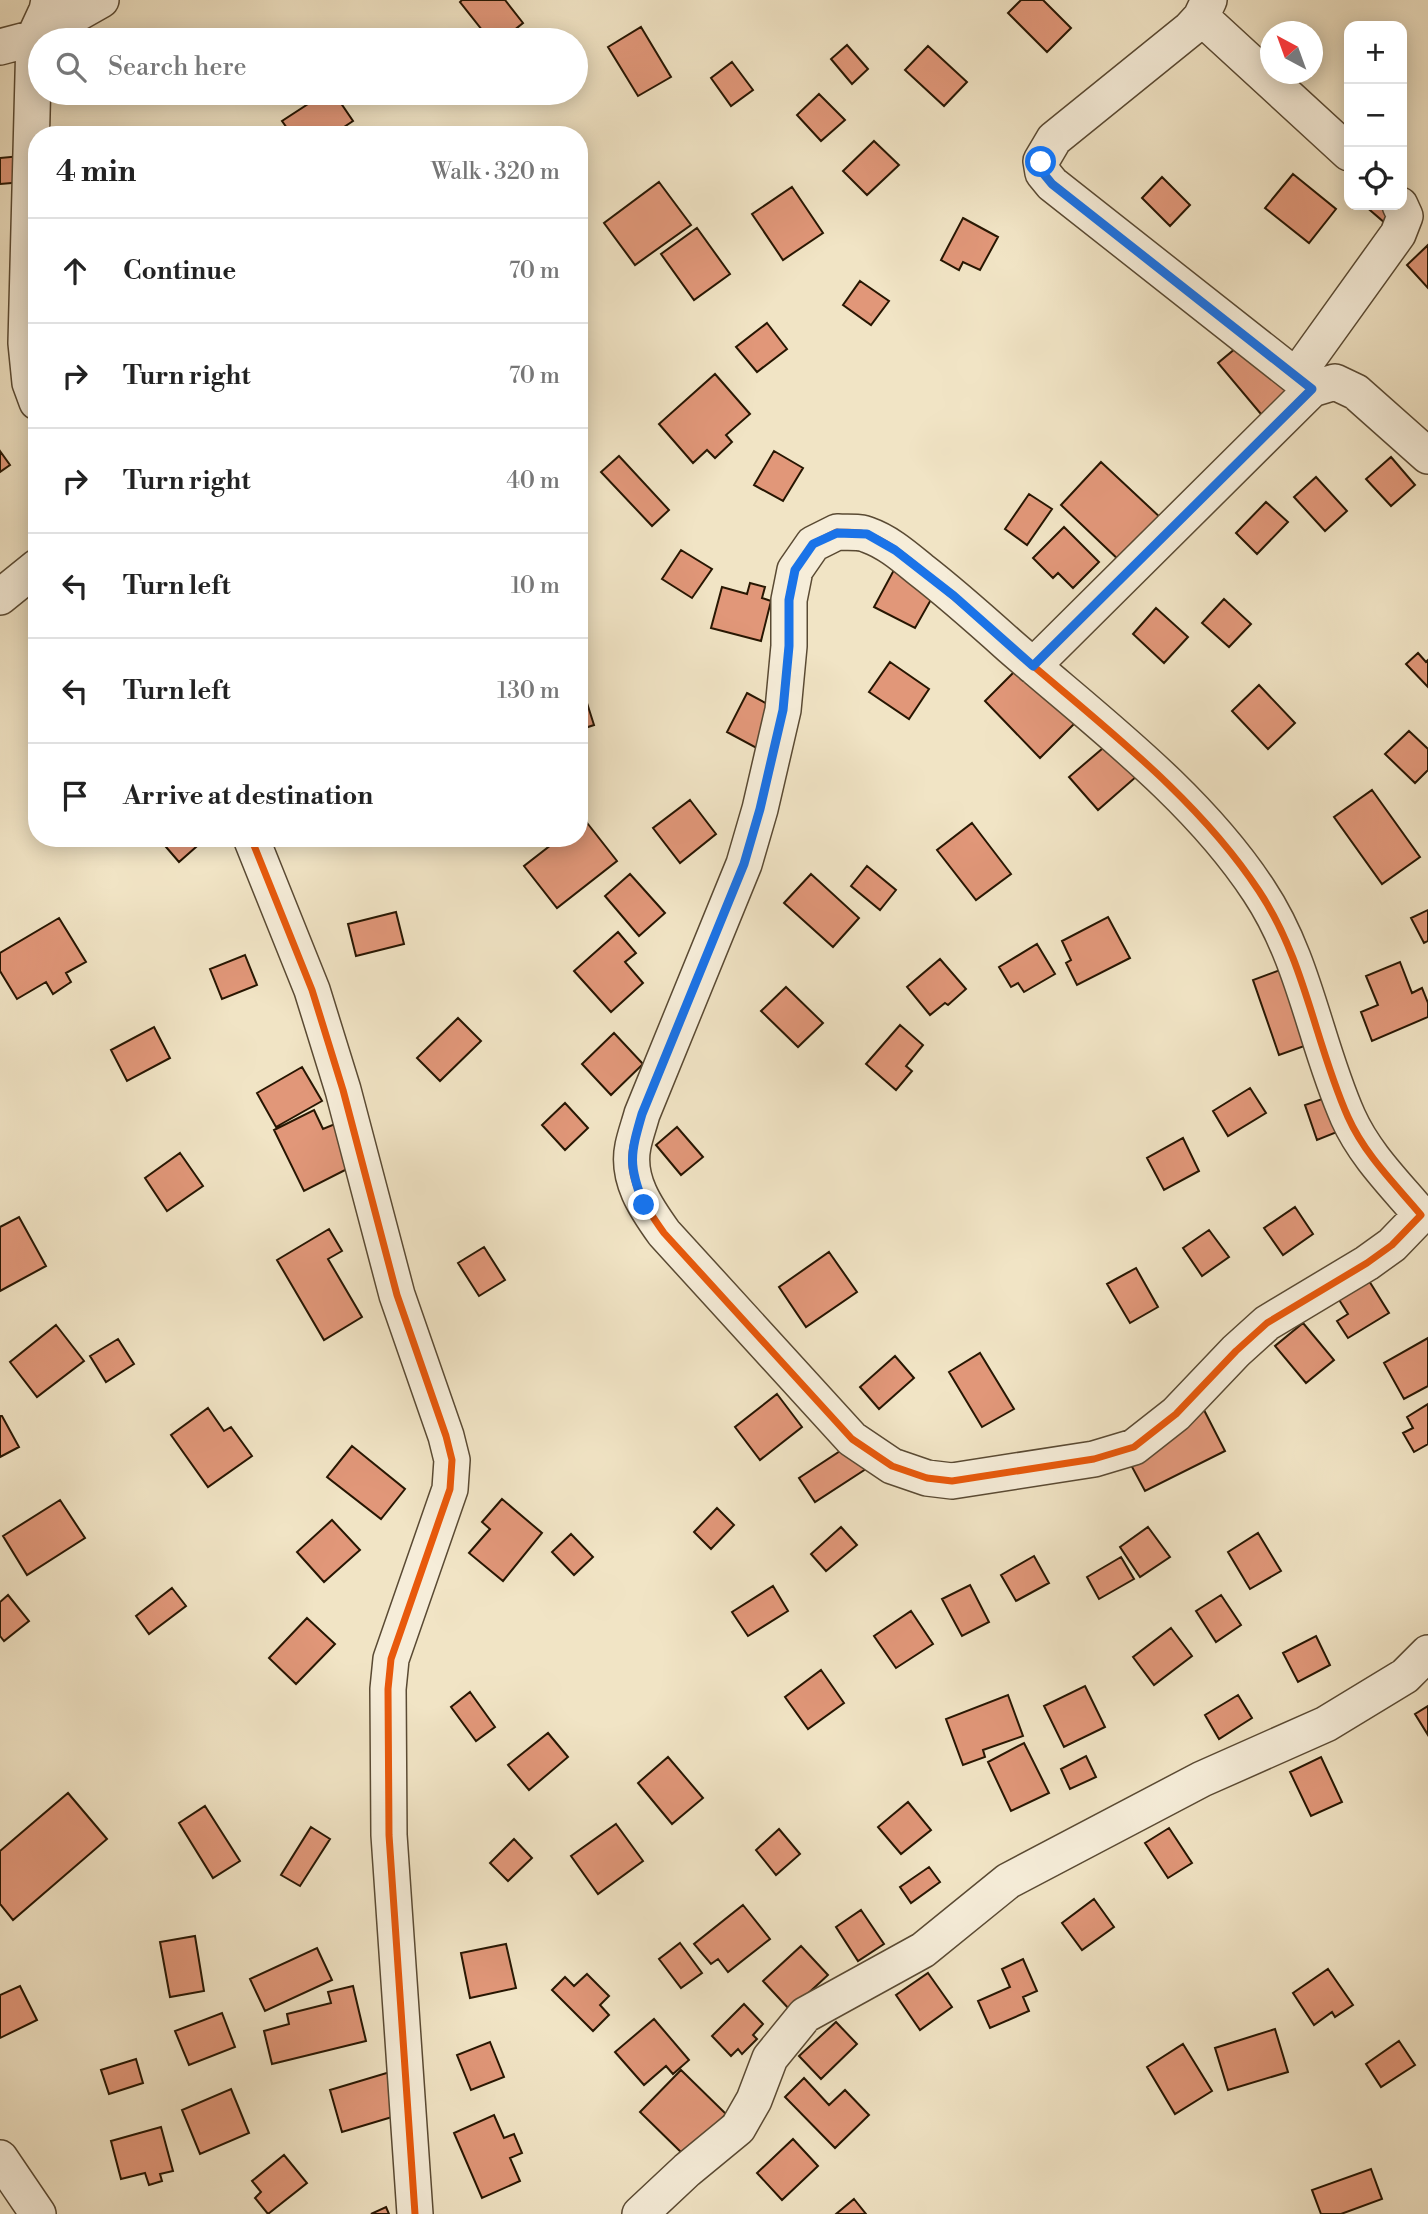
<!DOCTYPE html>
<html lang="en">
<head>
<meta charset="utf-8">
<style>
  body { margin:0; font-family:"Libre Bodoni",serif; background:#f2f2f2; color:#222 }
  .controls { position:absolute; right:21px; top:21px; display:grid; overflow:hidden; border-radius:14px; box-shadow:0 4px 18px #0003 }
  .controls button { width:63px; height:63px; display:grid; place-items:center; padding:0; border:0; border-bottom:2px solid #e0e0e0; background:#fff; color:#222; font:35px sans-serif }
  .compass { position:absolute; left:1260px; top:21px; width:63px; height:63px; border-radius:50%; background:#fff; box-shadow:0 4px 18px #0003; rotate:319deg }
  .stop { position:absolute; width:21px; height:21px; margin:-16px; border:5px solid #1a73e8; border-radius:50%; background:#fff }
  .stop.end { background:#1a73e8; border-color:#fff; box-shadow:0 2px 7px #0008 }
  .list { margin:0; padding:0; list-style:none }
  h2 { display:flex; justify-content:space-between; align-items:center; height:91px; margin:0; padding:0 28px; font-size:30px }
  h2 small { font-size:23px; font-weight:400; color:#767676 }
  .list li { display:grid; grid-template-columns:46px 1fr auto; gap:21px; align-items:center; box-sizing:border-box; height:105px; padding:0 28px; border-top:2px solid #e0e0e0 }
  .list b { display:block; font-size:26px; white-space:nowrap }
  .list em { font-size:23px; font-style:normal; color:#767676 }
  .icon { flex:none; width:38px; height:38px; fill:none; stroke:currentColor; stroke-width:2; stroke-linecap:round; stroke-linejoin:round }
  .map { position:relative; flex:none; width:1428px; height:2214px; overflow:hidden }
  .search { position:absolute; background:#fff; box-shadow:0 4px 18px #0003; left:28px; top:28px; width:560px; height:77px; display:flex; align-items:center; gap:18px; box-sizing:border-box; padding:0 24px; border-radius:38px; color:#767676; font-size:26px }
  .panel { position:absolute; background:#fff; box-shadow:0 4px 18px #0003; left:28px; top:126px; width:560px; height:721px; border-radius:28px }
  .map>svg:first-child { display:block }
  .building { fill:#e19779; stroke:#271602; stroke-width:2 }
  .lines { fill:none; stroke-linecap:round; stroke-linejoin:round }
  .minor-casing { stroke:#5a4a33; stroke-width:38 }
  .minor { stroke:#f6edd9; stroke-width:35 }
  .cycleway-casing { stroke:#f6edd9; stroke-width:11 }
  .cycleway { stroke:#e8590c; stroke-width:7 }
  .route { stroke:#1a73e8; stroke-width:9 }
</style>
</head>
<body>
<div class="map">
<svg width="1428" height="2214" viewBox="0 0 1428 2214">
  <rect width="100%" height="100%" fill="#f1e4c5"/>
  <filter id="stains"><feTurbulence type="fractalNoise" baseFrequency=".00286" numOctaves="4"/><feColorMatrix values="0 0 0 0 .2 0 0 0 0 .09 0 0 0 0 .02 0 0 0 .5 -.17"/></filter>
  <radialGradient id="worn" r=".72"><stop offset=".6" stop-color="#630" stop-opacity="0"/><stop offset="1" stop-color="#630" stop-opacity=".3"/></radialGradient>
  <!-- building -->
  <path class="building" d="M462,0H505L523,23L502,40H490L460,2Z
    M1021,0H1043L1071,28L1047,52L1008,13Z
    M641,27L671,77L638,96L608,47Z
    M137,33L140,40H120Z
    M847,45L868,69L852,84L831,59Z
    M928,46L967,82L944,106L905,70Z
    M732,62L753,90L731,106L711,78Z
    M325,93H334L353,121L332,135H292L282,121Z
    M819,94L845,120L821,141L797,115Z
    M874,141L899,165L867,195L843,171Z
    M21,156L23,182L0,184V158Z
    M1293,174L1336,209L1309,243L1265,208Z
    M1162,177L1190,205L1170,226L1142,198Z
    M659,182L691,225L635,265L604,223Z
    M792,187L823,233L783,260L752,214Z
    M1364,205H1401L1385,223Z
    M963,218L998,237L980,270L963,262L959,270L941,260Z
    M697,228L730,274L694,300L661,254Z
    M1428,245V288L1407,265Z
    M860,281L889,301L871,325L843,305Z
    M767,323L787,349L757,372L736,347Z
    M1259,329L1306,386L1266,420L1218,363Z
    M715,374L750,414L726,435L732,442L715,458L707,450L693,463L659,424Z
    M0,451L10,465L0,472Z
    M774,451L803,468L783,501L754,485Z
    M619,456L669,510L652,526L601,472Z
    M1391,457L1415,485L1391,506L1366,479Z
    M1101,462L1163,520L1122,563L1061,505Z
    M1316,477L1347,511L1325,531L1294,497Z
    M1029,494L1052,509L1027,545L1005,529Z
    M1266,502L1288,522L1257,554L1236,533Z
    M1064,527L1099,562L1073,588L1058,573L1053,578L1033,558Z
    M681,550L712,569L692,598L662,579Z
    M895,568L937,589L915,628L874,607Z
    M750,583L765,587L762,598L771,601L761,641L711,628L722,587L747,594Z
    M1224,599L1251,624L1229,647L1202,623Z
    M1156,608L1188,637L1164,663L1133,634Z
    M37,629V645L30,634Z
    M1418,653L1426,662L1428,660V687L1406,664Z
    M890,662L929,689L909,719L869,692Z
    M1019,667L1075,723L1040,758L985,701Z
    M1259,685L1295,723L1268,749L1232,711Z
    M747,693L782,712L762,751L727,732Z
    M587,703L594,725L579,730V705Z
    M1409,731L1428,749V770L1415,783L1385,754Z
    M1109,743L1137,776L1098,810L1069,777Z
    M1372,790L1420,857L1382,884L1334,817Z
    M690,800L716,834L680,863L653,828Z
    M584,819L617,861L557,908L524,866L560,838H579V823Z
    M972,823L1011,874L976,900L937,850Z
    M162,838H202L204,840L179,862L160,840Z
    M867,866L896,890L880,910L851,886Z
    M630,874L665,913L639,936L605,896Z
    M811,874L859,918L833,947L784,903Z
    M1428,910V941L1424,943L1411,918Z
    M396,912L404,944L356,956L348,924Z
    M1108,917L1130,958L1077,985L1066,963L1071,960L1062,941Z
    M59,918L86,962L66,973L71,982L53,994L46,982L17,999L0,971V953Z
    M618,932L636,953L625,962L643,983L611,1012L574,971Z
    M1037,944L1055,974L1024,992L1018,983L1011,987L999,967Z
    M245,955L257,985L222,999L210,969Z
    M940,959L966,989L948,1005L945,1003L930,1015L907,987Z
    M1400,962L1412,993L1422,988L1428,1003V1017L1372,1041L1361,1012L1378,1005L1366,976Z
    M1291,966L1327,1038L1279,1055L1253,980Z
    M786,987L823,1023L798,1047L761,1011Z
    M458,1018L481,1041L440,1081L417,1058Z
    M900,1025L923,1045L906,1066L912,1071L896,1090L866,1064Z
    M154,1027L170,1058L127,1081L111,1050Z
    M614,1033L643,1064L611,1095L582,1064Z
    M302,1067L322,1101L276,1127L257,1093Z
    M1250,1088L1266,1113L1228,1136L1213,1111Z
    M1325,1098L1337,1132L1317,1140L1305,1105Z
    M565,1103L588,1128L565,1150L542,1125Z
    M314,1110L323,1129L335,1124L355,1165L304,1191L274,1130Z
    M677,1127L703,1157L681,1175L656,1145Z
    M1183,1138L1199,1171L1164,1190L1147,1158Z
    M180,1153L203,1186L167,1211L145,1178Z
    M1295,1207L1313,1234L1283,1255L1264,1228Z
    M19,1217L46,1266L0,1291V1227Z
    M329,1229L342,1251L328,1259L362,1317L324,1340L277,1260Z
    M1209,1230L1229,1257L1202,1276L1183,1248Z
    M484,1247L505,1280L479,1296L458,1263Z
    M829,1252L857,1292L806,1327L779,1287Z
    M1136,1268L1158,1307L1130,1323L1107,1284Z
    M1366,1276L1389,1313L1348,1338L1337,1321L1348,1314L1336,1295Z
    M1303,1323L1334,1360L1306,1383L1275,1346Z
    M56,1325L84,1361L37,1397L10,1362Z
    M1428,1338V1386L1404,1399L1384,1363Z
    M118,1339L134,1364L106,1382L90,1356Z
    M980,1353L1014,1409L982,1427L949,1372Z
    M895,1356L914,1378L879,1409L860,1387Z
    M777,1394L802,1427L760,1460L735,1427Z
    M1428,1404V1444L1414,1452L1403,1433L1413,1428L1407,1417Z
    M208,1408L224,1431L231,1427L252,1456L208,1487L171,1435Z
    M1204,1410L1225,1451L1145,1491L1124,1452Z
    M0,1416H2L19,1447L0,1457Z
    M854,1442L869,1467L815,1502L799,1478Z
    M352,1446L405,1489L381,1519L327,1477Z
    M502,1499L542,1533L503,1581L469,1553L490,1529L482,1522Z
    M60,1500L85,1538L27,1575L3,1536Z
    M717,1508L734,1525L711,1549L694,1532Z
    M332,1520L360,1550L324,1582L297,1552Z
    M841,1527L857,1545L826,1571L811,1554Z
    M1148,1527L1170,1557L1140,1577L1120,1547Z
    M1258,1533L1281,1571L1250,1589L1228,1552Z
    M571,1534L593,1557L574,1575L552,1552Z
    M1034,1556L1049,1583L1016,1601L1001,1575Z
    M1121,1557L1134,1579L1099,1599L1087,1577Z
    M970,1585L989,1622L962,1636L942,1599Z
    M773,1586L788,1611L748,1636L732,1612Z
    M172,1588L186,1606L149,1634L136,1616Z
    M8,1595L29,1621L4,1641L0,1636V1602Z
    M1221,1595L1241,1625L1216,1642L1196,1611Z
    M911,1611L933,1644L896,1668L874,1636Z
    M307,1618L335,1644L296,1684L269,1658Z
    M1171,1628L1192,1656L1154,1685L1133,1657Z
    M1316,1636L1330,1665L1298,1682L1283,1653Z
    M821,1670L844,1703L808,1729L785,1697Z
    M1085,1686L1105,1727L1064,1747L1044,1706Z
    M470,1692L495,1727L476,1741L451,1707Z
    M1008,1695L1023,1736L983,1750L985,1757L963,1765L946,1719Z
    M1238,1695L1252,1718L1219,1739L1205,1715Z
    M1428,1706V1735L1415,1714Z
    M548,1733L568,1757L529,1790L508,1765Z
    M1024,1743L1049,1793L1011,1811L988,1762Z
    M1086,1756L1096,1777L1070,1789L1061,1769Z
    M668,1757L703,1798L672,1824L638,1783Z
    M1321,1757L1342,1802L1311,1816L1290,1772Z
    M68,1793L107,1839L13,1920L0,1904V1851Z
    M908,1802L931,1830L901,1854L878,1827Z
    M205,1806L240,1861L213,1878L179,1823Z
    M616,1824L643,1861L598,1894L571,1856Z
    M311,1827L330,1839L300,1886L281,1875Z
    M1169,1828L1192,1863L1168,1878L1145,1843Z
    M779,1829L800,1854L776,1875L756,1850Z
    M514,1839L532,1858L508,1881L490,1863Z
    M929,1867L940,1882L911,1903L900,1887Z
    M1094,1899L1114,1927L1082,1950L1062,1923Z
    M743,1905L770,1939L728,1972L718,1959L711,1964L694,1944Z
    M861,1910L884,1944L858,1961L836,1927Z
    M195,1936L204,1991L170,1997L160,1942Z
    M680,1943L702,1973L681,1988L659,1959Z
    M506,1944L516,1988L470,1998L461,1953Z
    M801,1946L828,1975L790,2010L763,1981Z
    M317,1948L332,1980L265,2011L250,1979Z
    M1023,1959L1037,1991L1023,1997L1029,2011L990,2028L978,2001L1010,1987L1002,1969Z
    M1328,1969L1353,2005L1335,2017L1332,2012L1314,2025L1293,1993Z
    M928,1973L952,2007L920,2030L896,1995Z
    M587,1974L609,1996L600,2005L609,2015L593,2031L552,1990L565,1977L574,1986Z
    M20,1986L37,2020L0,2038V1995Z
    M353,1986L366,2041L272,2064L264,2031L289,2024L287,2014L331,2003L328,1992Z
    M744,2004L763,2024L753,2035L757,2039L742,2054L738,2049L731,2056L712,2036Z
    M222,2013L235,2047L189,2065L175,2031Z
    M654,2019L689,2060L673,2074L666,2066L644,2085L615,2052Z
    M836,2022L857,2044L821,2079L799,2056Z
    M1275,2029L1288,2072L1228,2090L1215,2048Z
    M1399,2041L1415,2065L1381,2087L1366,2064Z
    M490,2042L504,2077L471,2090L457,2055Z
    M1183,2044L1212,2091L1175,2114L1147,2067Z
    M136,2059L143,2083L109,2094L101,2070Z
    M681,2070L726,2114L685,2156L640,2112Z
    M390,2072L402,2114L342,2132L330,2090Z
    M804,2078L829,2105L845,2090L869,2115L835,2148L785,2097Z
    M231,2089L249,2133L200,2154L182,2110Z
    M494,2115L504,2138L514,2134L522,2153L510,2158L520,2181L482,2198L454,2133Z
    M161,2127L173,2171L160,2174L162,2181L149,2185L145,2173L121,2179L111,2141Z
    M793,2139L818,2166L782,2200L757,2173Z
    M284,2155L307,2183L268,2214L255,2198L261,2192L252,2181Z
    M1371,2169L1382,2199L1341,2214H1321L1312,2190Z
    M854,2199L866,2214H836Z
    M386,2207L389,2214H371Z"/>
  <g class="lines">
    <!-- minor casing -->
    <g class="minor-casing">
      <path id="minor" d="M1209,0L1201,17L1190,29L1054,139L1041,161L1043,173L1052,184L1312,389
        M1201,17L1349,153
        M0,47L34,38L101,0
        M1296,376L1398,234L1405,216L1400,205
        M37,402L30,383L26,343L34,38L47,10L49,0
        M837,532C847,533 860,531 868,535C888,542 905,557 921,570C952,594 981,620 1010,646C1096,721 1196,795 1259,891C1305,960 1315,1043 1348,1117C1365,1155 1395,1184 1421,1215L1392,1245L1367,1263L1267,1323L1236,1351L1176,1414L1134,1447L1094,1459L952,1481L927,1478L892,1466L852,1439L664,1233C646,1208 626,1179 633,1146C635,1136 639,1125 642,1114L744,864L760,809L783,710L789,646V600L795,570L813,544Z
        M0,597L37,567
        M1033,666L1312,389L1335,382L1356,392L1428,456
        M251,838L312,990L343,1090L397,1295L446,1436L452,1460L450,1489L391,1659L388,1689L389,1835L415,2214
        M0,2158L38,2214
        M640,2214L687,2170L738,2128L754,2100L770,2058L805,2015L923,1950L1008,1881L1202,1779L1326,1724L1405,1676L1428,1653"/>
    </g>
    <!-- minor -->
    <use href="#minor" class="minor"/>
    <!-- cycleway casing -->
    <g class="cycleway-casing">
      <path id="cycleway" d="M837,532C847,533 860,531 868,535C888,542 905,557 921,570C952,594 981,620 1010,646C1096,721 1196,795 1259,891C1305,960 1315,1043 1348,1117C1365,1155 1395,1184 1421,1215L1392,1245L1367,1263L1267,1323L1236,1351L1176,1414L1134,1447L1094,1459L952,1481L927,1478L892,1466L852,1439L664,1233C646,1208 626,1179 633,1146C635,1136 639,1125 642,1114L744,864L760,809L783,710L789,646V600L795,570L813,544Z
        M251,838L312,990L343,1090L397,1295L446,1436L452,1460L450,1489L391,1659L388,1689L389,1835L415,2214"/>
    </g>
    <!-- cycleway -->
    <use href="#cycleway" class="cycleway"/>
  </g>
  <g class="lines">
    <!-- route -->
    <path class="route" d="M644,1205C628,1165 630,1155 642,1114L744,864L760,809L783,710L789,646V600L795,570L813,544L837,533L867,534L895,550L954,596L1033,666L1312,389L1052,184L1043,173L1041,162"/>
  </g>
  <rect width="100%" height="100%" filter="url(#stains)"/>
  <rect width="100%" height="100%" fill="url(#worn)"/>
</svg>
<div class="controls">
<button>+</button>
<button>−</button>
<button><svg class="icon" aria-label="locate" viewBox="0 0 24 24"><circle cx="12" cy="12" r="6"/><path d="M12 2v4M12 18v4M2 12h4M18 12h4"/></svg></button>
</div>
<svg class="compass" viewBox="-18 -18 36 36"><path d="M0-13l5 13h-10z" fill="#e53935"/><path d="M0 13l5-13h-10z" fill="#767676"/></svg>
<div class="stop" style="left:1041px;top:162px"></div>
<div class="stop end" style="left:644px;top:1205px"></div>
<div class="search"><svg class="icon" aria-label="search" viewBox="0 0 24 24"><circle cx="10" cy="10" r="6"/><path d="M15 15l6 6"/></svg>Search here</div>
<section class="panel">
<h2>4 min<small>Walk · 320 m</small></h2>
<ul class="list">
<li><svg class="icon" aria-label="ahead" viewBox="0 0 24 24"><path d="M12 20V5M6 11l6-6 6 6"/></svg><div><b>Continue</b></div><em>70 m</em></li>
<li><svg class="icon" aria-label="right" viewBox="0 0 24 24"><path d="M7 20v-9h11M14 6l5 5-5 5"/></svg><div><b>Turn right</b></div><em>70 m</em></li>
<li><svg class="icon" aria-label="right" viewBox="0 0 24 24"><path d="M7 20v-9h11M14 6l5 5-5 5"/></svg><div><b>Turn right</b></div><em>40 m</em></li>
<li><svg class="icon" aria-label="left" viewBox="0 0 24 24"><path d="M17 20v-9H6M10 6l-5 5 5 5"/></svg><div><b>Turn left</b></div><em>10 m</em></li>
<li><svg class="icon" aria-label="left" viewBox="0 0 24 24"><path d="M17 20v-9H6M10 6l-5 5 5 5"/></svg><div><b>Turn left</b></div><em>130 m</em></li>
<li><svg class="icon" aria-label="arrive" viewBox="0 0 24 24"><path d="M6 21V4h12l-3 4 3 4H6"/></svg><div><b>Arrive at destination</b></div></li>
</ul>
</section>
</div>
</body>
</html>
